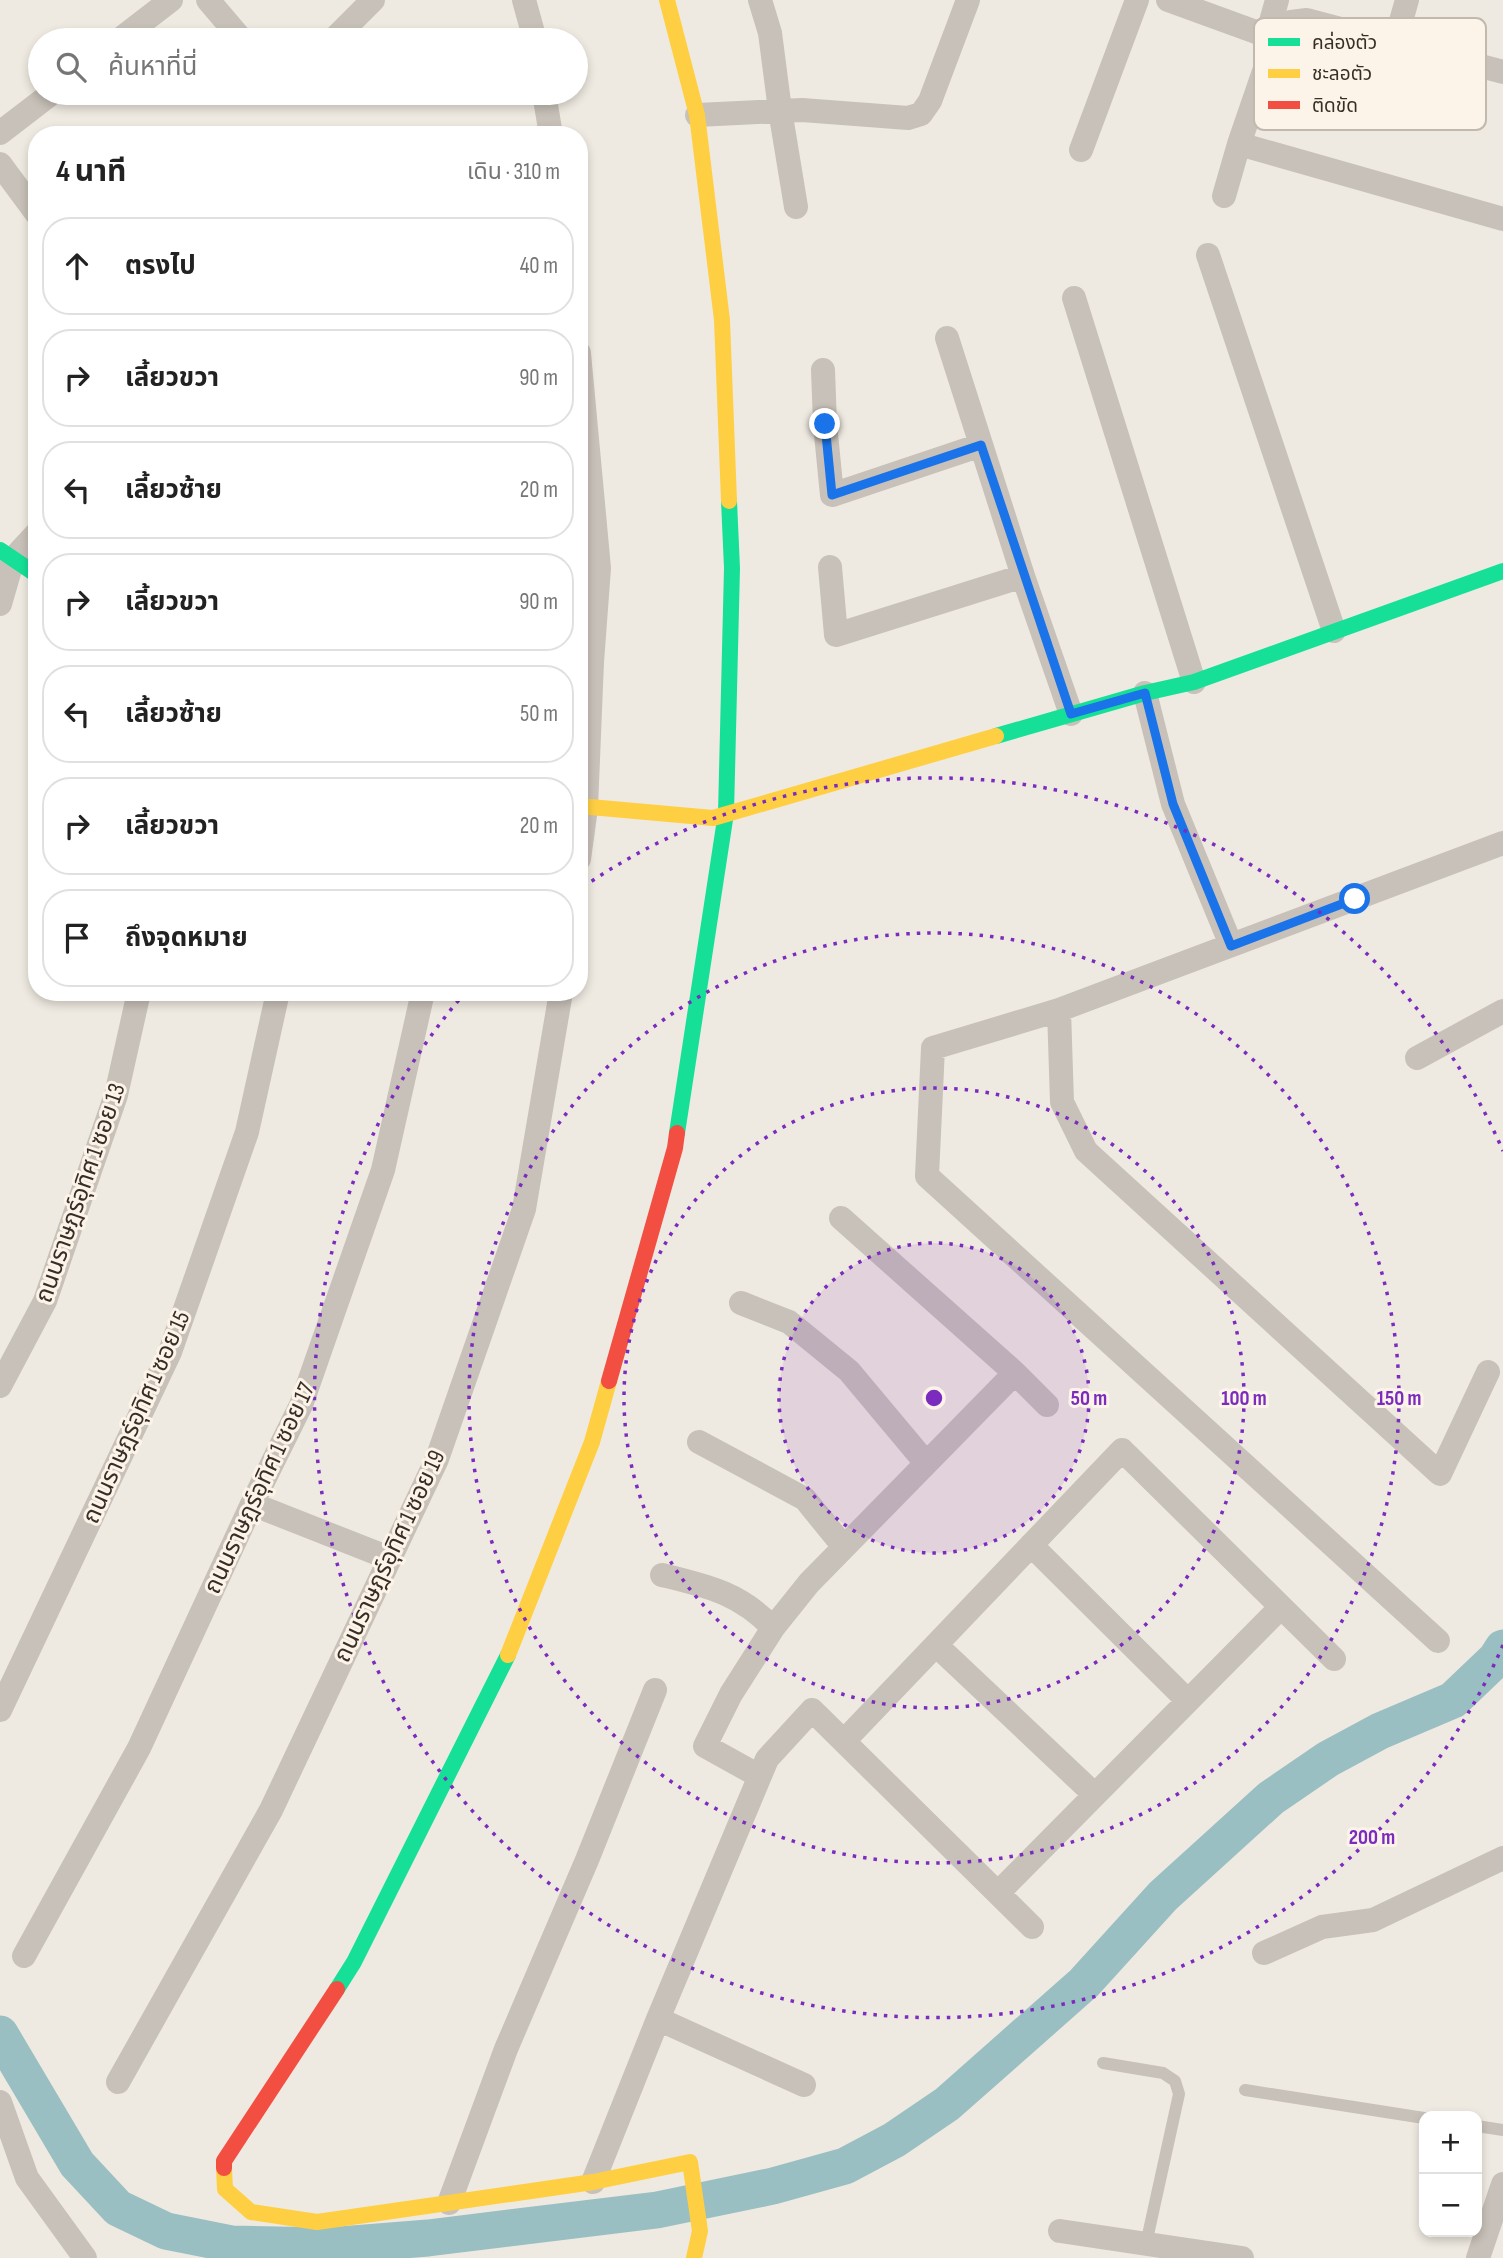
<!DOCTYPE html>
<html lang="th">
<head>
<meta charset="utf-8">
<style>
  body { margin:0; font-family:"Sofia Sans Condensed","Noto Sans Thai",sans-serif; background:#f2f2f2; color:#222 }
  .controls { position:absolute; right:21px; bottom:21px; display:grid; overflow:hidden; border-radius:14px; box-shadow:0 4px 10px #0003 }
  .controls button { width:63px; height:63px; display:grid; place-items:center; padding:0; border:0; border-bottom:2px solid #e0e0e0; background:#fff; color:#222; font:35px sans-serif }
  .stop { position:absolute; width:21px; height:21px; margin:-16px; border:5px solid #1a73e8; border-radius:50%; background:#fff }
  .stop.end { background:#1a73e8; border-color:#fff; box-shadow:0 2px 7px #0008 }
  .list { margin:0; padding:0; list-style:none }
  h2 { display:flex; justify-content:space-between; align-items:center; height:91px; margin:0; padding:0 28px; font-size:30px }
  h2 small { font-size:23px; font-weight:400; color:#767676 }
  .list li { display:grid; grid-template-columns:46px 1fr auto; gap:21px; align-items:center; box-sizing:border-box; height:98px; margin:0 14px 14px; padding:0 14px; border:2px solid #e0e0e0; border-radius:28px }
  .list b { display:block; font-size:26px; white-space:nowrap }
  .list em { font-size:23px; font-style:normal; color:#767676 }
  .icon { flex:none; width:38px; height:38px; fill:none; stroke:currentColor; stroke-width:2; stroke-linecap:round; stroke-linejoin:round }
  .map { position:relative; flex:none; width:1503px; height:2258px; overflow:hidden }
  .search { position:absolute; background:#fff; box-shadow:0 4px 10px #0003; left:28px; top:28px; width:560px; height:77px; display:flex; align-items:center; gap:18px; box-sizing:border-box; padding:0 24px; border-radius:38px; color:#767676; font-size:26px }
  .panel { position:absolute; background:#fff; box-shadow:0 4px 10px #0003; left:28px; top:126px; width:560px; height:875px; border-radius:28px }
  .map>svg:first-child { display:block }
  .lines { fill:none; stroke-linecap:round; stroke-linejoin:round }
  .river { stroke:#9abfc2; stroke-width:37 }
  .lane { stroke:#c8c1b9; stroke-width:12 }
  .street { stroke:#c8c1b9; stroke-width:24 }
  .fast { stroke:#16e098; stroke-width:16 }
  .slow { stroke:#ffcf43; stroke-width:16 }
  .jam { stroke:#f24e42; stroke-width:16 }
  .route { stroke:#1a73e8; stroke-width:9 }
  .ring { fill:none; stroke:#7b2cbf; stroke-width:3.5; stroke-dasharray:3.5 7 }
  .labels { text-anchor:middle; stroke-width:6; stroke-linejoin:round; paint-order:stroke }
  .street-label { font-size:24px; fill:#392e27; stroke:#fcf4e8 }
  .key { fill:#fcf4e8; stroke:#c2b9ae; stroke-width:2 }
  .key-label { font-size:19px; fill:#392e27 }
  .centre { fill:#7b2cbf; stroke:#fcf4e8; stroke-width:3.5 }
  .ring-label { font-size:21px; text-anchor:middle; font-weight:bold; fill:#7b2cbf; stroke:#fcf4e8; stroke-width:6; stroke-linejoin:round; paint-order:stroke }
</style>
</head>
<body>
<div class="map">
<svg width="1503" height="2258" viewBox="0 0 1503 2258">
  <rect width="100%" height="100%" fill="#efeae1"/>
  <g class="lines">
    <!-- river -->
    <path class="river" d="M0,2034L77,2164L118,2208L166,2231L231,2244L328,2246L428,2238L657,2210L773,2186L845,2166L894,2140L947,2104L1084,1983L1163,1896L1271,1798L1328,1759L1380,1731L1453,1700L1496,1659L1503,1648"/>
    <!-- lane -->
    <path class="lane" d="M1103,2063L1163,2073L1175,2081L1179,2094L1146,2244
      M1245,2090L1424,2118
      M1477,2126L1503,2130"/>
    <!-- street -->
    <path class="street" d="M208,0L242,40
      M524,0L535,40
      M760,0L770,33L780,110L796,207
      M1168,0L1267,36L1271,51L1239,144L1224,196
      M1277,0L1267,36L1291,22L1307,20L1503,72
      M119,40L171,0
      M333,40L373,0
      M1395,42L1407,0
      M544,93L551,135
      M697,115L802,110L908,118L921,114L930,101L968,0
      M0,133L52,93
      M1239,144L1503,219
      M1081,150L1137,0
      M0,164L37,214
      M1208,255L1334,631
      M1074,298L1194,682
      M947,338L1023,576L1071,714
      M579,353L599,568L592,662L586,808L579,859
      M823,370L825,424L832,495L981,445
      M830,567L836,635L1023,576
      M0,604L13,559L37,533
      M1145,693L1173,804L1231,945
      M1059,1010L1062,1102L1086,1151L1440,1474L1488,1372
      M1417,1058L1503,1011
      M841,1218L1015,1373L1047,1405
      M741,1303L789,1322L849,1371L926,1463
      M0,1386L45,1301L116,1095L139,992
      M699,1442L805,1499L844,1547
      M252,1504L389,1558
      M1031,1545L1188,1701
      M662,1575C707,1586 740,1593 773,1628
      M1438,1641L927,1176L933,1048L1059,1010L1503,843
      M936,1645L1095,1795
      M0,1710L170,1352L247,1132L278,992
      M844,1741L1122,1450L1334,1659
      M759,1776L705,1746L731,1694L773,1628L809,1583L1015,1373
      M998,1893L1281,1607
      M1264,1953L1322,1927L1373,1920L1503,1858
      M24,1956L139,1748L252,1504L301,1405L383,1170L423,992
      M658,2019L804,2085
      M118,2082L271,1810L437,1459L524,1209L561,992
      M0,2102L27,2178L85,2258
      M593,2182L658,2019L767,1759L812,1710L1032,1927
      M449,2203L506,2049L587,1860L655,1690
      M1060,2231L1242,2258
      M1478,2258L1503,2184"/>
    <!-- fast -->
    <path class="fast" d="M0,550L37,575
      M996,736L1145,693L1194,682L1503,571
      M677,1133L726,813L732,568L729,501
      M337,1989L354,1962L508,1655"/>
    <!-- slow -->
    <path class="slow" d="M667,0L697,115L722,320L729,501
      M579,806L713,818L996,736
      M508,1655L592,1442L609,1381
      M224,2168L225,2189L251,2212L317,2222L593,2182L690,2162L700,2231L694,2258"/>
    <!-- jam -->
    <path class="jam" d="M609,1381L675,1148L677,1133
      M224,2168V2161L337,1989"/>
  </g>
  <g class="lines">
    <!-- route -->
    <path class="route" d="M825,424L832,495L981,445L1071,714L1145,693L1173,804L1231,946L1355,899"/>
  </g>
  <!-- distance rings -->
  <circle cx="934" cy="1398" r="155" fill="#7b2cbf" fill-opacity=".12"/>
  <g class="ring">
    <circle cx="934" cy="1398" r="155"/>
    <circle cx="934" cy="1398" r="310"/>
    <circle cx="934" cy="1398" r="465"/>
    <path d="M1503 1645A620 620 0 1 1 463 995M583 887A620 620 0 0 1 1503 1151"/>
  </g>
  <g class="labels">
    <!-- street labels -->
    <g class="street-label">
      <text transform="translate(80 1193) rotate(-71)" y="8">ถนนราษฎร์อุทิศ 1 ซอย 13</text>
      <text transform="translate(136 1417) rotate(-66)" y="8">ถนนราษฎร์อุทิศ 1 ซอย 15</text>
      <text transform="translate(259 1488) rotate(-65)" y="8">ถนนราษฎร์อุทิศ 1 ซอย 17</text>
      <text transform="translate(389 1556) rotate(-65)" y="8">ถนนราษฎร์อุทิศ 1 ซอย 19</text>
    </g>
  </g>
  <!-- legend -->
  <rect x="1254" y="18" width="232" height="112" rx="10" class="key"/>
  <rect x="1268" y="38" width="32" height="8" fill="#16e098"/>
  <rect x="1268" y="69" width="32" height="9" fill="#ffcf43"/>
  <rect x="1268" y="101" width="32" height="8" fill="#f24e42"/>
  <g class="key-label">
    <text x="1312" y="49">คล่องตัว</text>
    <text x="1312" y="80">ชะลอตัว</text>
    <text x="1312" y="112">ติดขัด</text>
  </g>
  <circle cx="934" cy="1398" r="10" class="centre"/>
  <g class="ring-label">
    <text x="1089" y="1405">50 m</text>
    <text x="1244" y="1405">100 m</text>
    <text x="1399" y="1405">150 m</text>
    <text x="1372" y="1844">200 m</text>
  </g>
</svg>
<div class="controls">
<button>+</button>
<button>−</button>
</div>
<div class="stop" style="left:1355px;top:899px"></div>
<div class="stop end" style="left:825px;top:424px"></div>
<div class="search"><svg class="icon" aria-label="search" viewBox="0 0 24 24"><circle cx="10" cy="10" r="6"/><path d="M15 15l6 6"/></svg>ค้นหาที่นี่</div>
<section class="panel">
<h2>4 นาที<small>เดิน · 310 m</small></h2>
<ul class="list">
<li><svg class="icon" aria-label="ahead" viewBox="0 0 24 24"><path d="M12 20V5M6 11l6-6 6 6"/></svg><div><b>ตรงไป</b></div><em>40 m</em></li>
<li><svg class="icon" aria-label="right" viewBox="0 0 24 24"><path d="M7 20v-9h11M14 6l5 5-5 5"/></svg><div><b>เลี้ยวขวา</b></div><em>90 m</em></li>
<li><svg class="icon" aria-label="left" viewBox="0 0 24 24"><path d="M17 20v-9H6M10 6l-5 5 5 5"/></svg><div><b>เลี้ยวซ้าย</b></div><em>20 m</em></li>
<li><svg class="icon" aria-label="right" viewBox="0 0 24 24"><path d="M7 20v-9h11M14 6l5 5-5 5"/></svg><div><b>เลี้ยวขวา</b></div><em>90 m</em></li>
<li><svg class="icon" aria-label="left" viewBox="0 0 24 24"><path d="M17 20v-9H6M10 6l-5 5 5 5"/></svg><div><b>เลี้ยวซ้าย</b></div><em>50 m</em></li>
<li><svg class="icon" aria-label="right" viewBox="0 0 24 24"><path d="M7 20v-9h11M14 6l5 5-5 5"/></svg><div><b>เลี้ยวขวา</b></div><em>20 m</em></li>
<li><svg class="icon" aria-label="arrive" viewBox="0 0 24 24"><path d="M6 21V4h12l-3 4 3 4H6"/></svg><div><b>ถึงจุดหมาย</b></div></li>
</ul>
</section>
</div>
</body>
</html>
